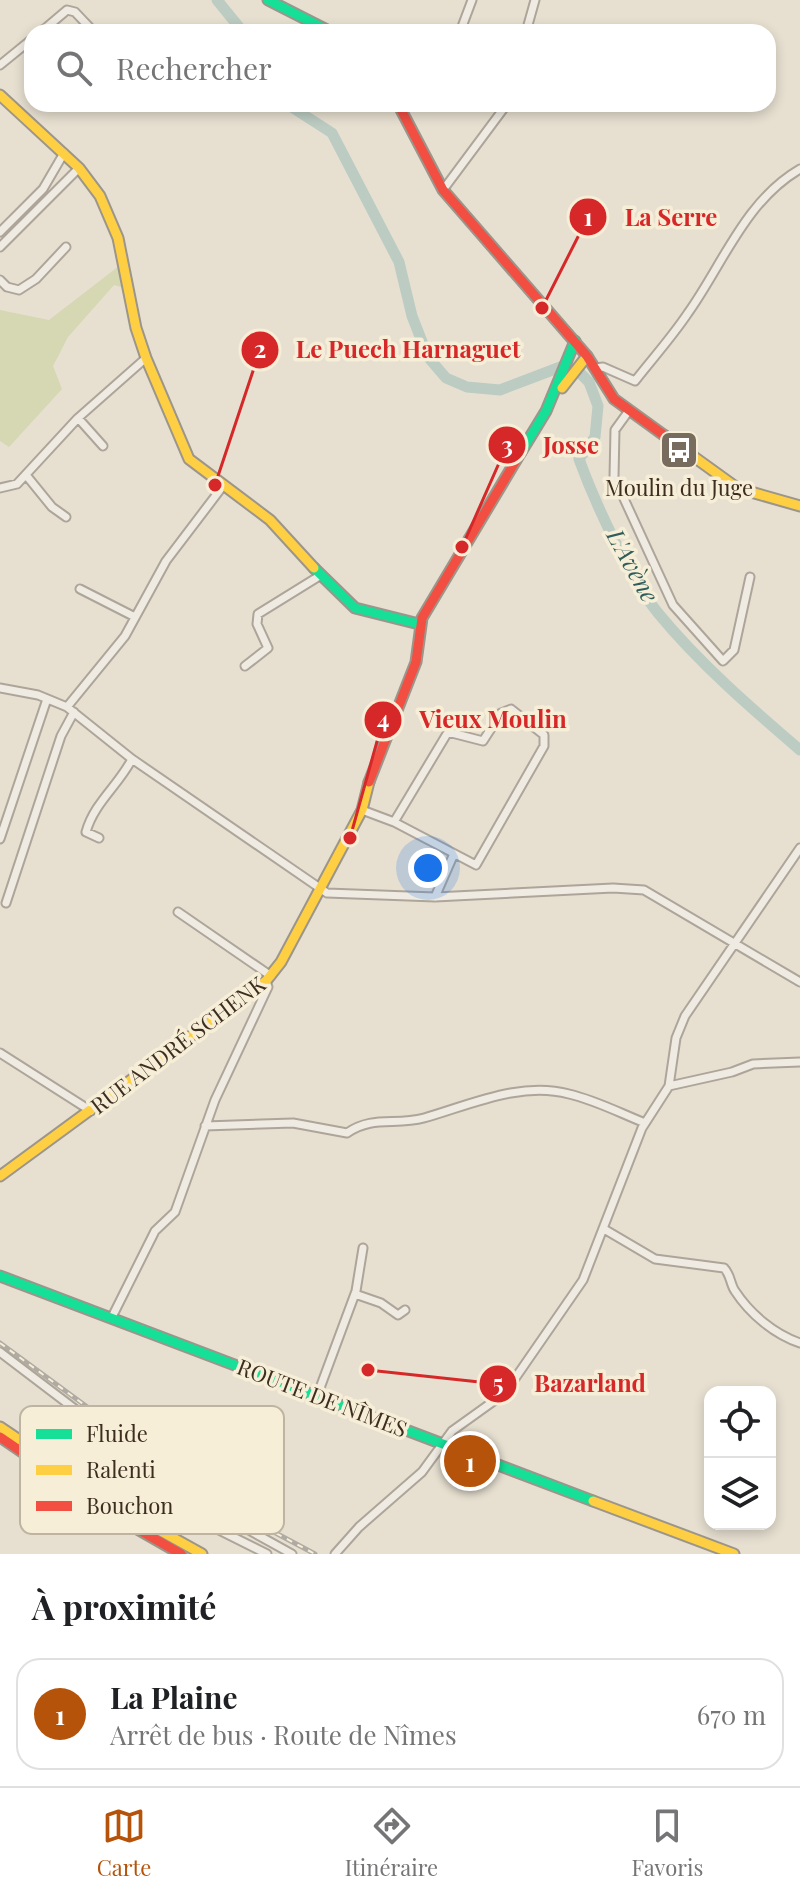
<!DOCTYPE html>
<html lang="fr">
<head>
<meta charset="utf-8">
<style>
  body { margin:0; font-family:"Playfair Display",serif; background:#f2f2f2; color:#202124 }
  .controls { position:absolute; right:24px; bottom:24px; display:grid; overflow:hidden; border-radius:16px; box-shadow:0 4px 12px #0003 }
  .controls button { width:72px; height:72px; display:grid; place-items:center; padding:0; border:0; border-bottom:2px solid #e0e0e0; background:#fff; color:#202124; font:40px sans-serif }
  .you { position:absolute; left:428px; top:868px; width:28px; height:28px; margin:-20px; border:6px solid #fff; border-radius:50%; background:#1a73e8; box-shadow:0 0 0 12px #1a73e833 }
  .badge { display:grid; place-items:center; width:52px; height:52px; border-radius:50%; background:#b45309; color:#fff; font-size:26px; font-weight:700 }
  .pin { position:absolute; translate:-50% -50%; border:4px solid #fff; box-shadow:0 2px 8px #0006 }
  .list { margin:0; padding:0; list-style:none }
  h2 { display:flex; justify-content:space-between; align-items:center; height:104px; margin:0; padding:0 32px; font-size:34px }
  h2 small { font-size:26px; font-weight:400; color:#757577 }
  .list li { display:grid; grid-template-columns:52px 1fr auto; gap:24px; align-items:center; box-sizing:border-box; height:112px; margin:0 16px 16px; padding:0 16px; border:2px solid #e0e0e0; border-radius:24px }
  .list b { display:block; font-size:30px; white-space:nowrap }
  .list p { margin:0; font-size:26px; white-space:nowrap; color:#757577 }
  .list em { font-size:26px; font-style:normal; color:#757577 }
  .icon { flex:none; width:44px; height:44px; fill:none; stroke:currentColor; stroke-width:2; stroke-linecap:round; stroke-linejoin:round }
  .map { position:relative; flex:none; width:800px; height:1554px; overflow:hidden }
  .search { position:absolute; background:#fff; box-shadow:0 4px 12px #0003; left:24px; right:24px; top:24px; height:88px; display:flex; align-items:center; gap:20px; box-sizing:border-box; padding:0 28px; border-radius:24px; color:#757577; font-size:30px }
  .sheet { height:232px; background:#fff }
  nav { display:flex; justify-content:space-around; align-items:center; box-sizing:border-box; height:112px; border-top:2px solid #e0e0e0; background:#fff; font-size:22px; color:#757577 }
  nav a { display:grid; justify-items:center; gap:4px }
  nav .on { color:#b45309 }
  .map>svg:first-child { display:block }
  .grass { fill:#d6d7b3 }
  .lines { fill:none; stroke-linecap:round; stroke-linejoin:round }
  .river { stroke:#bcccc2; stroke-width:11 }
  .street-casing { stroke:#ada599; stroke-width:11 }
  .fast-casing { stroke:#9c958a; stroke-width:13 }
  .slow-casing { stroke:#9c958a; stroke-width:13 }
  .jam-casing { stroke:#9c958a; stroke-width:13 }
  .street { stroke:#efebe3; stroke-width:7 }
  .fast { stroke:#16e098; stroke-width:9 }
  .slow { stroke:#ffcf43; stroke-width:9 }
  .jam { stroke:#f24e42; stroke-width:9 }
  .rail-casing { stroke:#afaaa2; stroke-width:5 }
  .rail { stroke:#f7eed8; stroke-width:2; stroke-dasharray:6; stroke-linecap:butt }
  .labels { text-anchor:middle; stroke-width:7; stroke-linejoin:round; paint-order:stroke }
  .poi-label { font-size:22px; fill:#3d2e20; stroke:#f7eed8 }
  .street-label { font-size:22px; fill:#3d2e20; stroke:#f7eed8 }
  .water-label { font-size:24px; font-style:italic; fill:#2f5d5a; stroke:#f7eed8 }
  .key { fill:#f7eed8; stroke:#bfb4a1; stroke-width:2 }
  .key-label { font-size:22px; fill:#3d2e20 }
  .leader { fill:none; stroke:#d62828; stroke-width:3 }
  .callout-dot { fill:#d62828; stroke:#f7eed8; stroke-width:3 }
  .mark-label { font-size:24px; text-anchor:middle; font-weight:bold; fill:#fff }
  .callout-label { font-size:24px; text-anchor:middle; font-weight:bold; fill:#d62828; stroke:#f7eed8; stroke-width:7; stroke-linejoin:round; paint-order:stroke }
</style>
</head>
<body>
<div class="map">
<svg width="800" height="1554" viewBox="0 0 800 1554">
  <rect width="100%" height="100%" fill="#e7e0d1"/>
  <!-- grass -->
  <path class="grass" d="M119,266L124,288L114,285L68,337L53,366L62,389L9,447L0,441V310L49,320Z"/>
  <g class="lines">
    <!-- river -->
    <path class="river" d="M217,0L243,32
      M287,104L332,133L399,262L412,316L428,357L446,378L467,387L500,390L563,366L577,370L589,382L598,406L595,437L579,459C595,503 629,577 658,613C699,663 751,708 800,750"/>
    <!-- street casing -->
    <g class="street-casing">
      <path id="street" d="M41,32L67,10L75,12L94,32
        M460,32L472,0
        M526,32L535,0
        M0,65L32,39
        M443,190L507,104
        M0,232L43,189L64,153
        M0,247L79,168
        M0,280L7,287L19,290L36,279L66,247
        M595,368L603,367L635,381C653,358 672,337 688,313C723,264 745,201 800,169
        M628,412L615,430L614,477L673,605L723,661L734,650L750,577
        M78,418L103,446
        M26,475L52,507L66,517
        M0,488L17,484L78,418L146,358
        M80,589L135,617
        M245,666L268,648L257,624L258,614L321,575
        M0,688L38,695L67,707L132,759L327,893L435,897L613,888L644,890L800,982
        M67,707L125,636L166,561L223,486
        M362,810L394,822L476,865L544,746V735L511,709L501,713L483,741L448,732L394,822
        M99,838L86,832C94,803 118,786 132,759
        M0,839L47,699
        M435,897L453,856
        M6,903L61,736L74,712
        M178,912L271,976
        M0,1053L91,1111
        M669,1086L732,1072L753,1064L800,1062
        M205,1126L293,1123L347,1133C373,1115 395,1126 424,1118C470,1105 520,1081 569,1094C595,1100 620,1113 645,1123
        M604,1229L655,1259L724,1268C731,1275 730,1284 735,1291C750,1314 774,1334 800,1343
        M355,1294L381,1303L398,1315L405,1310
        M112,1317L155,1231L175,1212L215,1100L268,987L266,981
        M0,1352L193,1499L292,1554
        M317,1396L356,1291L363,1248
        M200,1503L196,1510L199,1520L267,1554
        M335,1554L359,1527L422,1472L452,1431L505,1393L583,1280L642,1128L669,1086L676,1038L685,1016L800,848"/>
    </g>
    <!-- fast casing -->
    <g class="fast-casing">
      <path id="fast" d="M268,0L331,32
        M521,452L546,411L575,341
        M314,568L355,608L419,624
        M0,1276L593,1501"/>
    </g>
    <!-- slow casing -->
    <g class="slow-casing">
      <path id="slow" d="M0,95L79,168L100,196L118,238L136,328L146,358L189,459L270,520L314,568
        M562,388L587,356
        M665,436L737,488L800,506
        M0,1176L266,981L281,962L362,810L369,782
        M0,1427L123,1510L202,1554
        M593,1501L734,1554"/>
    </g>
    <!-- jam casing -->
    <g class="jam-casing">
      <path id="jam" d="M398,104L443,190L587,356L614,399L665,436
        M369,782L416,662L422,618L521,452
        M0,1437L120,1519L181,1554"/>
    </g>
    <!-- street -->
    <use href="#street" class="street"/>
    <!-- fast -->
    <use href="#fast" class="fast"/>
    <!-- slow -->
    <use href="#slow" class="slow"/>
    <!-- jam -->
    <use href="#jam" class="jam"/>
    <!-- rail casing -->
    <g class="rail-casing">
      <path id="rail" d="M0,1343L214,1500L315,1554"/>
    </g>
    <!-- rail -->
    <use href="#rail" class="rail"/>
  </g>
  <!-- icons -->
  <defs>
    <g id="bus-square" transform="scale(2)"><rect x="-9" y="-9" width="18" height="18" rx="4" fill="#786c5e" stroke="#f7eed8"/><path d="M-5-6H5V4H4V6H2V4H-2V6H-4V4H-5ZM-3.5-4V0h7V-4ZM-3.5 1.2v1.5H-2V1.2ZM2 1.2v1.5H3.5V1.2Z" fill="#fff"/></g>
  </defs>
  <g fill-rule="evenodd">
    <use href="#bus-square" x="679" y="450"/>
  </g>
  <g class="labels">
    <!-- poi labels -->
    <g class="poi-label">
      <text x="679" y="496">Moulin du Juge</text>
    </g>
    <!-- street labels -->
    <g class="street-label">
      <text transform="translate(178 1045) rotate(-37)" y="8">RUE ANDRÉ SCHENK</text>
      <text transform="translate(322 1398) rotate(21)" y="8">ROUTE DE NÎMES</text>
    </g>
    <!-- water labels -->
    <g class="water-label">
      <text transform="translate(632 566) rotate(61)" y="8">L'Avène</text>
    </g>
  </g>
  <!-- legend -->
  <rect x="20" y="1406" width="264" height="128" rx="12" class="key"/>
  <rect x="36" y="1429" width="36" height="10" fill="#16e098"/>
  <rect x="36" y="1465" width="36" height="10" fill="#ffcf43"/>
  <rect x="36" y="1501" width="36" height="10" fill="#f24e42"/>
  <g class="key-label">
    <text x="86" y="1442">Fluide</text>
    <text x="86" y="1478">Ralenti</text>
    <text x="86" y="1514">Bouchon</text>
  </g>
  <!-- callouts -->
  <path class="leader" d="M542 308L588 217M215 485L260 350M462 547L507 445M350 838L383 720M368 1370L498 1384"/>
  <g class="callout-dot">
    <circle cx="542" cy="308" r="8"/>
    <circle cx="215" cy="485" r="8"/>
    <circle cx="462" cy="547" r="8"/>
    <circle cx="350" cy="838" r="8"/>
    <circle cx="368" cy="1370" r="8"/>
    <circle cx="588" cy="217" r="20"/>
    <circle cx="260" cy="350" r="20"/>
    <circle cx="507" cy="445" r="20"/>
    <circle cx="383" cy="720" r="20"/>
    <circle cx="498" cy="1384" r="20"/>
  </g>
  <g class="mark-label">
    <text x="588" y="226">1</text>
    <text x="260" y="358">2</text>
    <text x="507" y="454">3</text>
    <text x="383" y="728">4</text>
    <text x="498" y="1392">5</text>
  </g>
  <g class="callout-label">
    <text x="671" y="226">La Serre</text>
    <text x="408" y="358">Le Puech Harnaguet</text>
    <text x="571" y="454">Josse</text>
    <text x="493" y="728">Vieux Moulin</text>
    <text x="590" y="1392">Bazarland</text>
  </g>
</svg>
<div class="controls">
<button><svg class="icon" aria-label="locate" viewBox="0 0 24 24"><circle cx="12" cy="12" r="6"/><path d="M12 2v4M12 18v4M2 12h4M18 12h4"/></svg></button>
<button><svg class="icon" aria-label="layers" viewBox="0 0 24 24"><path d="M12 4l9 5-9 5-9-5zM3 14l9 5 9-5"/></svg></button>
</div>
<div class="you"></div>
<div class="pin badge" style="left:470px;top:1461px">1</div>
<div class="search"><svg class="icon" aria-label="search" viewBox="0 0 24 24"><circle cx="10" cy="10" r="6"/><path d="M15 15l6 6"/></svg>Rechercher</div>
</div>
<section class="sheet">
<h2>À proximité<small></small></h2>
<ul class="list">
<li><span class="badge">1</span><div><b>La Plaine</b><p>Arrêt de bus · Route de Nîmes</p></div><em>670 m</em></li>
</ul>
</section>
<nav>
<a class="on"><svg class="icon" aria-label="map" viewBox="0 0 24 24"><path d="M3 6l6-2 6 2 6-2v14l-6 2-6-2-6 2zM9 4v14M15 6v14"/></svg>Carte</a>
<a><svg class="icon" aria-label="directions" viewBox="0 0 24 24"><path d="M12 3l9 9-9 9-9-9zM9 14v-3h6M13 9l2 2-2 2"/></svg>Itinéraire</a>
<a><svg class="icon" aria-label="saved" viewBox="0 0 24 24"><path d="M7 4h10v16l-5-4-5 4z"/></svg>Favoris</a>
</nav>
</body>
</html>
